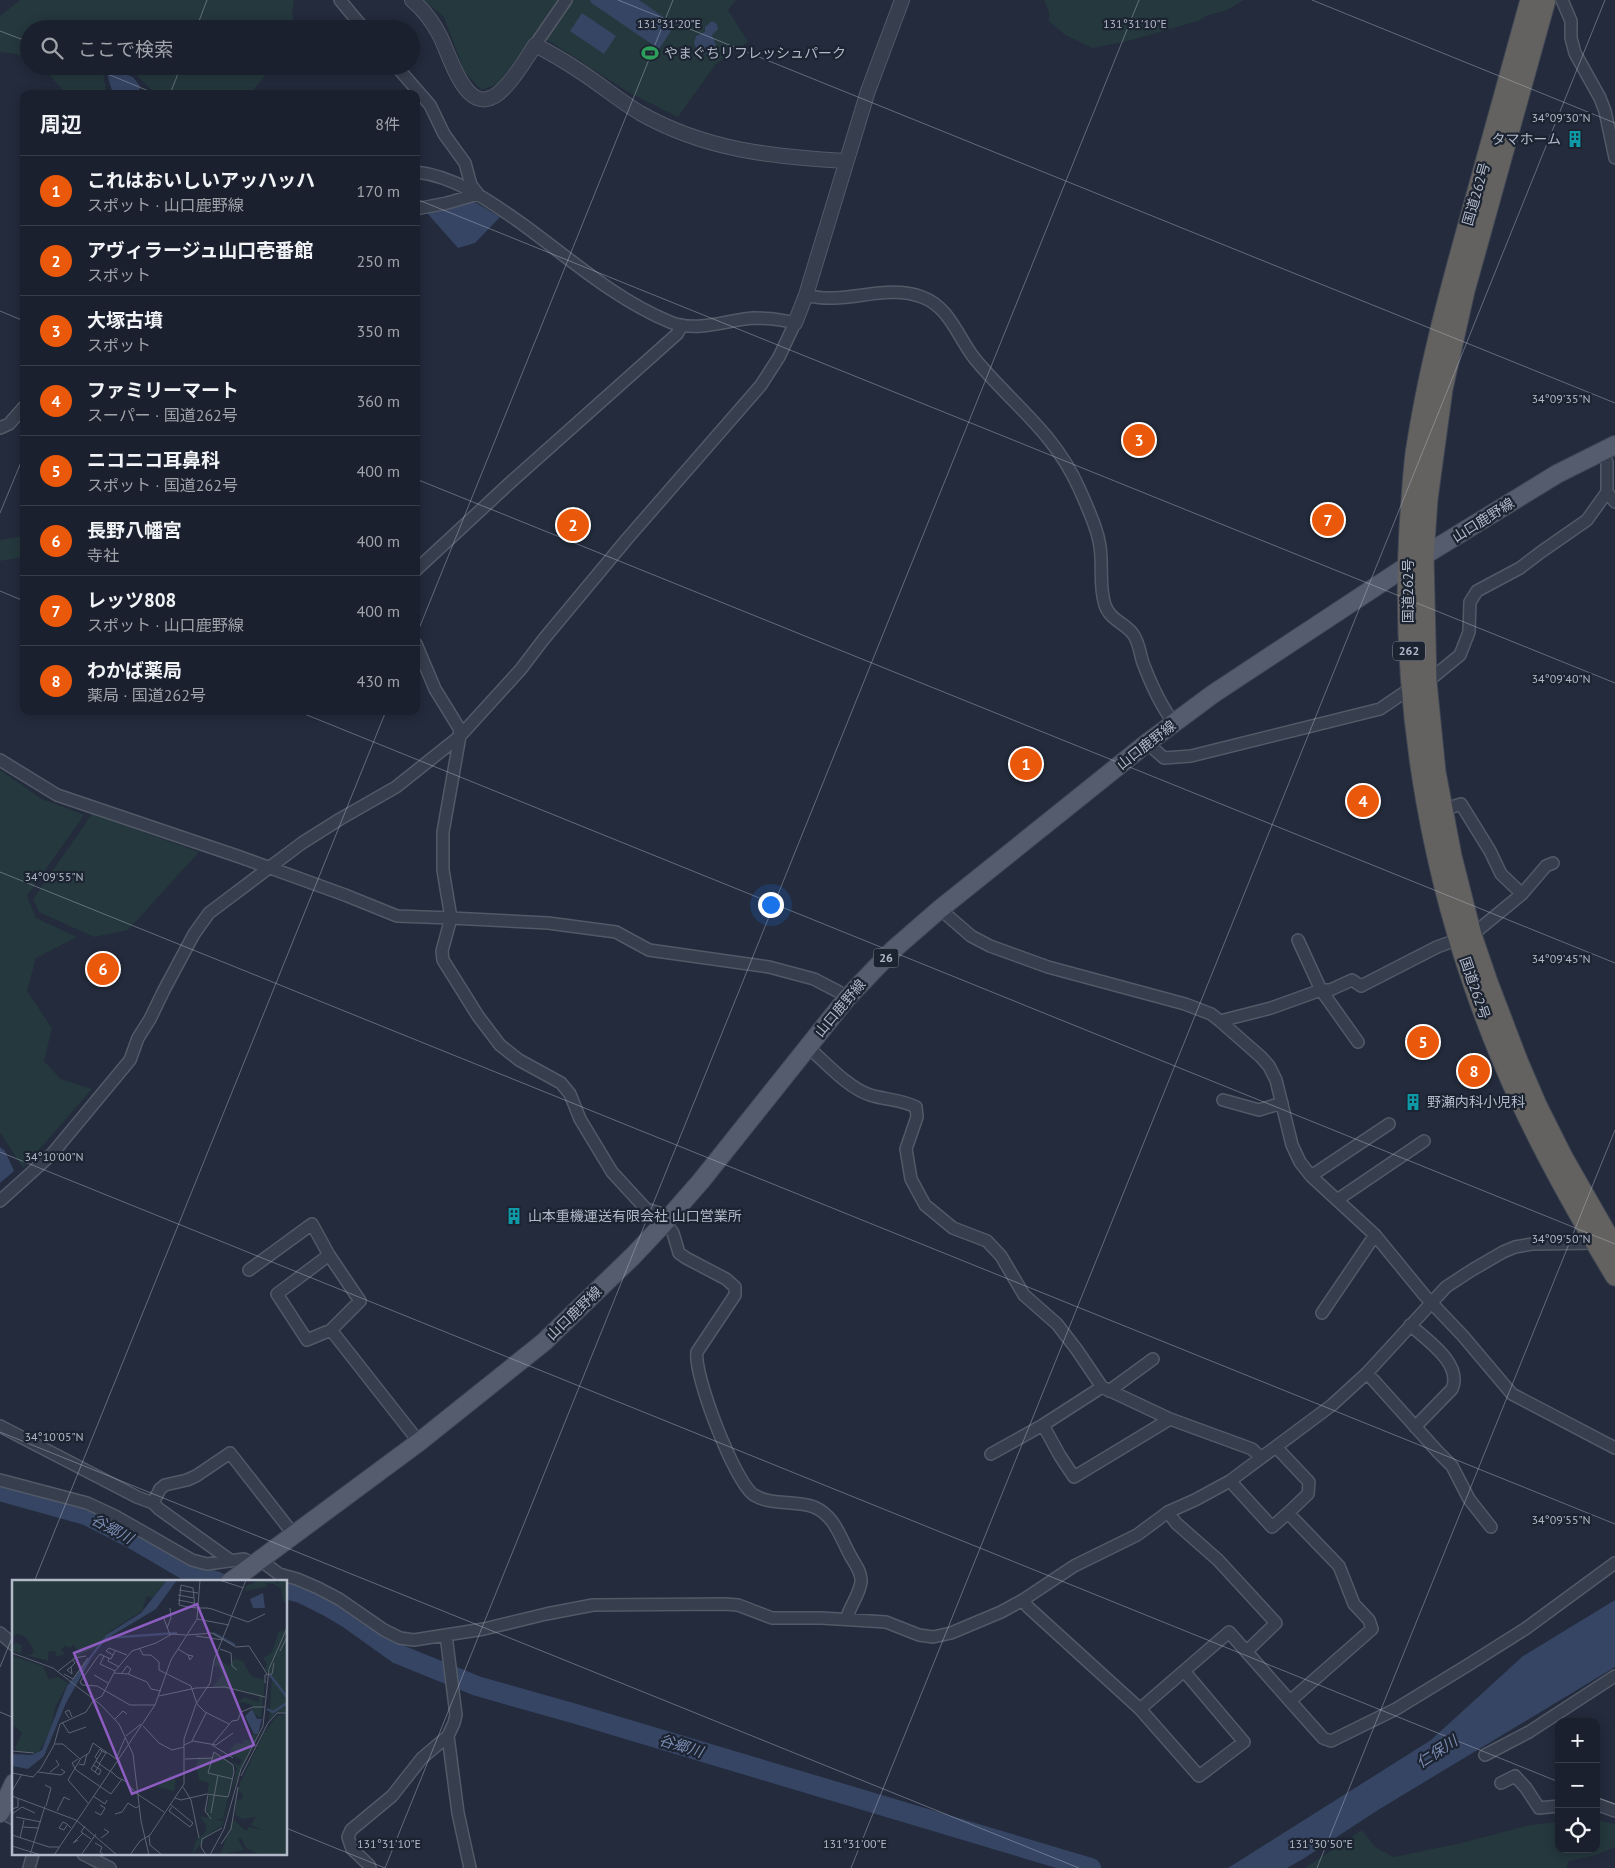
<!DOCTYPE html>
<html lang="ja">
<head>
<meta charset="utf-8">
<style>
  body { margin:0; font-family:"PT Sans","Noto Sans JP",sans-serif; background:#232835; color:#f1f3f6 }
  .controls { position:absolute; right:15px; bottom:15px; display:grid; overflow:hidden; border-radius:10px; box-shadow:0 2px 12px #0003 }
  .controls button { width:45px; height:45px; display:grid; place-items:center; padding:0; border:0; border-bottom:1px solid #383e49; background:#1a202d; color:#f1f3f6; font:25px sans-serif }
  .you { position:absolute; left:770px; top:904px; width:18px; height:18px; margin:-12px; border:4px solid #fff; border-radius:50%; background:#1a73e8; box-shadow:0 0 0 8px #1a73e833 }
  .badge { display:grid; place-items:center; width:32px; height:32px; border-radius:50%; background:#ea580c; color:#fff; font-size:16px; font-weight:700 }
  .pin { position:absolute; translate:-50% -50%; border:2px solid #fff; box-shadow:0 1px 5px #0006 }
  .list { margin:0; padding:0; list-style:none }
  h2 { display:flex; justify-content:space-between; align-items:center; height:65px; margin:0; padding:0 20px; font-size:21px }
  h2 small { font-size:16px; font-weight:400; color:#9fa3aa }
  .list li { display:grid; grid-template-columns:32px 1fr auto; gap:15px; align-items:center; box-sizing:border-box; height:70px; padding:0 20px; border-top:1px solid #383e49 }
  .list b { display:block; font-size:19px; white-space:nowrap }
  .list p { margin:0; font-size:16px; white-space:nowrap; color:#9fa3aa }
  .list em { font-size:16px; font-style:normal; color:#9fa3aa }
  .icon { flex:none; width:28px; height:28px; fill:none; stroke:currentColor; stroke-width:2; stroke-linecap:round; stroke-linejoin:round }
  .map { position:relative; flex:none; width:1615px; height:1868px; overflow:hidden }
  .search { position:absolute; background:#1a202d; box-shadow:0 2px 12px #0003; left:20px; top:20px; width:400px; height:55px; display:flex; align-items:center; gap:12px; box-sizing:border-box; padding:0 18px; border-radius:28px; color:#9fa3aa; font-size:19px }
  .panel { position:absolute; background:#1a202d; box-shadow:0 2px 12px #0003; left:20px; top:90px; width:400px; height:625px; border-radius:10px }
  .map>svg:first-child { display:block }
  .green { fill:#25383d }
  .water { fill:#364564 }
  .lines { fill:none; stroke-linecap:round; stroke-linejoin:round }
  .river { stroke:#364564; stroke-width:20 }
  .minor-casing { stroke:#525967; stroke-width:14 }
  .tertiary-casing { stroke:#525967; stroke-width:16 }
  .primary-casing { stroke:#404755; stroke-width:20 }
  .trunk-casing { stroke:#3f4654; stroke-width:21 }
  .minor { stroke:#373e4d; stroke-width:11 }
  .tertiary { stroke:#373e4d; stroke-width:14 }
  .primary { stroke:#545c6d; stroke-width:18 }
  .trunk { stroke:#646260; stroke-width:19 }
  .ticks { fill:none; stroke:#b2b9c8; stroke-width:1; stroke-opacity:0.45 }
  .labels { text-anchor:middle; stroke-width:4.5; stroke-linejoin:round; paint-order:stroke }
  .shield { fill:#1c2331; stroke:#858c9b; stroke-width:1 }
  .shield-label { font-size:12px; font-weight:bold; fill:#b2b9c8 }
  .poi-label { font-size:14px; fill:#b2b9c8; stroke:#1c2331; text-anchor:start }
  .street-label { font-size:14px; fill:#b2b9c8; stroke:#1c2331 }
  .water-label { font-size:15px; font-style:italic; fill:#7a8cb1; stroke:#1c2331 }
  .inset-river { fill:none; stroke:#364564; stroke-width:2.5 }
  .inset-road { fill:none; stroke:#5c6474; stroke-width:1 }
  .view { fill:#8e5dc2; fill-opacity:0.15; stroke:#8e5dc2; stroke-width:2.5 }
  .inset-edge { fill:none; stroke:#b2b9c8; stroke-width:2.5 }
  .ticks-label { font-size:12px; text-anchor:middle; fill:#b2b9c8; stroke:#1c2331; stroke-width:4.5; stroke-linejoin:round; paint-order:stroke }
</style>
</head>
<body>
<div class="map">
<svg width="1615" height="1868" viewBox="0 0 1615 1868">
  <rect width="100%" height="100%" fill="#232b3c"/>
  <!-- green -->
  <path class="green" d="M20,0H294L292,13L295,29H29V56L0,52V16Z
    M423,0H736L728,10L748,42L716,64L678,117L628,92L551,42L533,35L498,84L481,90L464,71L444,17Z
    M1044,0H1244L1227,10L1206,16L1200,20L1174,28L1128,41L1093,48L1065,35L1049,21V12Z
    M41,66H109L103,73L106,91L108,94H67Z
    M115,66H265V76L252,91L215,94H156L131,70Z
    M24,536V557L0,561V540Z
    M0,770L42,799L84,815L27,896L36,918L77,937L36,958L27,991L52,1028L44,1061L61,1079L92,1089L23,1168L0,1132Z
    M92,814L199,852L128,930L94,937L39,912L33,899Z
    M1596,1820L1615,1824V1847L1596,1855L1569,1861L1566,1868H1305L1362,1830L1376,1848L1394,1857L1461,1843L1530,1825L1559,1822V1849H1596Z"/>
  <!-- water -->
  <path class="water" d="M591,0H639L675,25L659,49L590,2Z
    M582,13L616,36L604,54L570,31Z
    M712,21L717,24L718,29L712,35L716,45L712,52L705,54L697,50L694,43L696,36L705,32V27Z
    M115,70L133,77L140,86L139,94H113L107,74Z
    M473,201L500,217L475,243L458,248L427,213Z
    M0,1147L5,1151L14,1171L0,1183Z
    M1615,1600V1667L1378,1810L1303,1859L1287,1868H1228L1431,1740L1523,1656Z"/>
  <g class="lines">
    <!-- river -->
    <path class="river" d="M0,1491L86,1515L133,1539L191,1573L218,1582
      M286,1589L301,1593L327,1606L349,1619L398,1654L477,1686L576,1714L1091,1868"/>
    <!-- minor casing -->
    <g class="minor-casing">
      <path id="minor" d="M340,0L364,29
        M1562,0L1571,21V38L1575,53L1600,98L1605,111L1615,158
        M535,45L566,0
        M396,66L430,105L444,134L465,163L471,185L478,194L447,203L416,209
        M806,295C844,306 884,283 922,297C950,307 958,338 975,359C1012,404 1054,432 1079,488C1086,504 1096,525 1099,541C1104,562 1098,584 1105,605C1110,620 1125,623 1133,634C1139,642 1140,654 1143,663C1151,684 1160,705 1174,723
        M0,428L9,424L24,407
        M1607,492L1615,502
        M416,570L512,481L677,334L682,325
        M416,644L435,689L459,728L460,736L443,832V870L451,918L442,951L443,960L478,1016L500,1045L519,1060L561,1083L570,1094L580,1119L612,1172L646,1209L659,1213L673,1233L679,1253L686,1258L726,1279L735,1287V1295L697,1352C693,1374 735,1483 754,1495C772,1506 795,1500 814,1507C835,1516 840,1537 850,1555C854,1563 862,1572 861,1582C860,1592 852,1604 848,1614L847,1619
        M1427,682L1460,655L1469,632L1470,602L1477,591L1520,568L1541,552L1587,520L1607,492V462L1601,452
        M1147,743L1164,758L1191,756L1380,709L1411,688
        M0,760L57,795L240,857L345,895L397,916L451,918L548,923L616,932L649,950L769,967L814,979L839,992L847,998
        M1443,810L1461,804L1490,851L1501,874L1522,894
        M940,909L971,936L990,946L1048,967L1185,1004L1211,1014L1220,1021L1261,1057L1269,1066L1276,1080L1292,1145L1300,1162L1311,1176L1375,1235L1425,1296L1463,1336L1512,1394L1615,1448
        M1472,935L1522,894L1546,866L1553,863
        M1298,940L1321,990H1330L1352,980L1361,986L1437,947L1459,939
        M1220,1021L1271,1008L1321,990L1358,1042
        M808,1047C825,1062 848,1088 870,1095C886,1100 900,1099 916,1107L917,1117L906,1149L911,1179L925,1205L953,1228L987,1241L1001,1256L1024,1295L1057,1324L1077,1350L1102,1387L1170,1419L1252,1449L1261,1458
        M1223,1100L1259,1110L1282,1103
        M1311,1176L1389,1124
        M1337,1200L1424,1141
        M0,1201L52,1154L130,1060L138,1038L150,1019L164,990L194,934L209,913L302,843L340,819L396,787L460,736L521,669L543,640L627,539L761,385L779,357L795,323C781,319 768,318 753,318C727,320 696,333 670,322C614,299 567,256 518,221C488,200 454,176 416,172
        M249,1270L312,1224L329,1255
        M1322,1313L1375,1235
        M1410,1325C1427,1340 1463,1364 1452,1389L1415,1427
        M331,1330L307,1340L277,1294L329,1255L360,1301L331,1330L419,1442
        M1367,1373L1438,1452L1452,1466L1469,1499L1491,1527
        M1102,1387L1043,1425L1060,1456L1074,1477L1170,1419
        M1109,1391L1153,1359
        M0,1426L137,1497L153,1503
        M1276,1447L1309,1482L1308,1494L1288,1513
        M991,1454L1043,1425
        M0,1480L87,1503L115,1516L192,1560L207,1564L244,1559L254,1564
        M1168,1512L1176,1523L1218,1560L1276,1623L1247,1651
        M230,1560L159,1509L153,1503L160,1489L165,1485L187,1480L196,1476L230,1453L294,1535
        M260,1560L279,1574L297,1579L318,1588L339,1599L384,1630L400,1638L414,1640L484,1629L546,1614L593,1605L725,1604L738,1605L772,1618H821L886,1622L919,1635L933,1637L951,1633L1001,1612L1023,1600L1074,1566L1137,1535L1168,1512L1195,1500L1230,1481L1332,1405L1367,1373L1446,1287L1472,1270L1503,1252L1515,1247L1532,1244L1599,1243
        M1023,1600L1028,1607L1140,1709L1199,1776L1244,1742L1184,1671
        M0,1633L14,1645
        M446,1635L456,1715L454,1723L448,1736L458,1813L470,1868
        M1290,1701L1323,1738L1331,1741L1396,1709L1468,1665L1525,1629L1615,1563
        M1140,1709L1229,1632L1290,1701L1372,1629L1369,1620L1354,1604L1339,1566L1288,1513L1272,1527L1230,1481
        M1485,1755L1529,1732L1615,1676
        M1501,1783L1515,1776L1526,1788L1539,1808L1559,1806
        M1596,1804L1615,1811
        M0,1812L14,1819
        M83,1854L110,1868
        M29,1868L33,1854
        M370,1868L369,1865L352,1849L348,1837L351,1830L392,1796L422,1758L448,1736"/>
    </g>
    <!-- tertiary casing -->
    <g class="tertiary-casing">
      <path id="tertiary" d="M412,0C424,10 433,22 440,36C452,60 469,128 506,86C517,74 526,59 535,45C551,53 566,62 581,72C601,85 620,101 640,113C705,150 773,157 846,161
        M795,323L806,295L868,91L902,0"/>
    </g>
    <!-- primary casing -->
    <g class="primary-casing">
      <path id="primary" d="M230,1582L419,1442L544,1342L633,1256L666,1221L701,1181L847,998L894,949L940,909L1147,743L1213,694L1407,566L1557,474L1615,445
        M0,1813L14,1783"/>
    </g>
    <!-- trunk casing -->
    <g class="trunk-casing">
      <path id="trunk" d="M1530,0C1511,71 1491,142 1471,213C1449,292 1427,372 1415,454C1412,478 1411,503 1409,527C1399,709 1432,895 1503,1063C1534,1137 1574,1208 1615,1276
        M1546,0L1465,291L1443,389L1428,499L1424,557L1427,682L1436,772L1452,856L1472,935L1488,982L1519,1063L1537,1105L1563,1157L1615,1248"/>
    </g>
    <!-- minor -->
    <use href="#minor" class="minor"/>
    <!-- tertiary -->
    <use href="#tertiary" class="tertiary"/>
    <!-- primary -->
    <use href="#primary" class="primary"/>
    <!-- trunk -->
    <use href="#trunk" class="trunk"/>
  </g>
  <!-- ticks -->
  <path class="ticks" d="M618,0L1615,403M1312,0L1615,123M196,29L207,0M0,31L29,42M88,66L156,94M170,94L181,66M416,199L1615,683M0,311L24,321M416,479L1615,963M0,513L24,455M0,591L24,601M416,636L673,0M297,711L1615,1244M0,872L1615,1524M0,1152L1559,1782M0,1432L1079,1868M34,1582L386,711M0,1667L14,1633M0,1712L14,1718M1596,1797L1615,1804M286,1828L385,1868M385,1868L1139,0M851,1868L1605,0M1317,1868L1615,1130"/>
  <!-- icons -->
  <defs>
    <g id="stadium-bare" transform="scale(1.35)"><path d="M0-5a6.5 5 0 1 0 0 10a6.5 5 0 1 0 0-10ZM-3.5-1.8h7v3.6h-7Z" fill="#2e9e5b" stroke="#1c2331" stroke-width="2.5" paint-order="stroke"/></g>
    <g id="building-bare" transform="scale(1.35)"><path d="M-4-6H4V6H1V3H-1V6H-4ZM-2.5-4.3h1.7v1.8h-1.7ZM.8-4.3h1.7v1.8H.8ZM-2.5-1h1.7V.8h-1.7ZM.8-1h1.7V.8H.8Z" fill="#0f9aa8" stroke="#1c2331" stroke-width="2.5" paint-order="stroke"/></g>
  </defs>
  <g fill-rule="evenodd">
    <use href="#stadium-bare" x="650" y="53"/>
    <use href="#building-bare" x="1575" y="139"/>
    <use href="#building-bare" x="1413" y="1102"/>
    <use href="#building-bare" x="514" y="1216"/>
  </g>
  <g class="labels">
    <!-- shield labels -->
    <g class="shield">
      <rect x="1393" y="641.5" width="32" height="19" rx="4"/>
      <rect x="873.5" y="948.5" width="25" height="19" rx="4"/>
    </g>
    <g class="shield-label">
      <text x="1409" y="655">262</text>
      <text x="886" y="962">26</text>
    </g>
    <!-- poi labels -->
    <g class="poi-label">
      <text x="664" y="58">やまぐちリフレッシュパーク</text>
      <text x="1561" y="144" text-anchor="end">タマホーム</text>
      <text x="1427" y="1107">野瀬内科小児科</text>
      <text x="528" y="1221">山本重機運送有限会社 山口営業所</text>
    </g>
    <!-- street labels -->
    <g class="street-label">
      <text transform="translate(1476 194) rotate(-74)" y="5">国道262号</text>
      <text transform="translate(1483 520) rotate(-32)" y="5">山口鹿野線</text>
      <text transform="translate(1408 591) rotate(-90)" y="5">国道262号</text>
      <text transform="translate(1146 745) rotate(-38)" y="5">山口鹿野線</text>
      <text transform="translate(1475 988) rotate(71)" y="5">国道262号</text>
      <text transform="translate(840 1008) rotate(-50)" y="5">山口鹿野線</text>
      <text transform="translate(574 1313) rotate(-44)" y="5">山口鹿野線</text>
    </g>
    <!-- water labels -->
    <g class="water-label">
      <text transform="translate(112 1529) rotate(29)" y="5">谷郷川</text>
      <text transform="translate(681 1746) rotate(17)" y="5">谷郷川</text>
      <text transform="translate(1437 1752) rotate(-33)" y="5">仁保川</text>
    </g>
  </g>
  <!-- overview -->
  <g transform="translate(12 1580)">
    <rect width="275" height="275" fill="#232b3c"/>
    <path d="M0,0H155L140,18L135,16L130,31L97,52L83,68L63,77L66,70L61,65L58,68L53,66L49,69L53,74L44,77L43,71L36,72V81L0,71L3,62L10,65L9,74L19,75L22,71L14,57L5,54L0,58ZM247,0H261L267,5L266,0H275V21L272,23L269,8L261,4L254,3L255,7L233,11L234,6ZM275,42V132L264,133L257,141L260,96L252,89L255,84L251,78L260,72L267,51L273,50ZM0,76L31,86L37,99L46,97L56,103L43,128L38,153L26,173L5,172L3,168L10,153L0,144ZM204,78L217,86L223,78L231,81L239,96L253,100L249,138L242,134L240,125L230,122L222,124L233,117L247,122V117L234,111L201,107L210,94L206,86H201ZM275,134V275L246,274L234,268L229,258L226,259L232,270L208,275L221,239L234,251L237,247L250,250L239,245L244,237L231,239L223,235L224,220L230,219L231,214L226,211L228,203L252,153L265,136ZM240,154L246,155L219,211L225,189L220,180L227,186L230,180L220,176L218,170L224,163L231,164V159L240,161ZM202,173L220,183L222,192L211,239L200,240L194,231L198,214L195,213L197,203L187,200L184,185L187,177L200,179ZM158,195L164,200L162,211L145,207ZM220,213L211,245L197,254L180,275L184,260L193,253L194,245L188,236L211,241Z" fill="#25383d"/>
    <path d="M155,0H165L144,29L94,59L80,77L54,123L32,176L16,189L0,186V174L20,175L30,170L55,106L94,55L129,33ZM251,13L253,28H241L238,19ZM240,129L245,139H250L246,154H242L233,136Z" fill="#364564"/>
    <path class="inset-river" d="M201,53L223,65M94,58L165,53M258,95L275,117M255,129L261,132L275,123"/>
    <path class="inset-road" d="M207,0L232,8M167,10L186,13M166,15L182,18M166,20L182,23M183,28L181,8L169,5L167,25L176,27L186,28H195L200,29L236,42L253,34M151,36L158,55M185,39L217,45M155,48L159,38L158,28M175,55L200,53L224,67L237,66L255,94M184,56L211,60M128,69L131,75H139L147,82V90L179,106L185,124L193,132L217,144M166,69L176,75L178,80L181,76L176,75M208,69L219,73L220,86L225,90M268,71L275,57M0,73L41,88L89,125L107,144L121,174L129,241L137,275M101,75L94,71L97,68L115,75M92,76L88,74L84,79L68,102L70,105L85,106L118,125H143M97,78L96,81L107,87M59,87L55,90L60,94L59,87L63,83L61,80M103,91L88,84L92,76L99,79L103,71M45,92L63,78L74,76M102,93L116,94L135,102L139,109L149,111M110,93L115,86L119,89L116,94M52,94L61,99L76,78M82,95L96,103M253,103V95L260,94L262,83M147,116L184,108L213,107L253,117M57,138L53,132L57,130L60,137M103,139L111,131L115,134M50,142L57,153L74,147M131,146L147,163L160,170L172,167M114,156L129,144M180,161L194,133M43,164H51L68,179M172,165L181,161L204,165L221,153M0,171L22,173M105,177L113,158M221,178L200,165L220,141L226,140L229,132L241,127H253M66,179L60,183L64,190L99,214L110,199M85,179L83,177L88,169L90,171M173,179L200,178M84,181L79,189L83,192L88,184M67,184L72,185L75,174M87,184L94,173L90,171L84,181L93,188L101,193L105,197L113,201L124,213L152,232M81,185L89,190L87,195L83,192M29,188L42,165L48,144L74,132L81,121L90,116L103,91L120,71L144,63L160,54L174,55M26,192L49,195L53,192L49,189M38,192L47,185L44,180M0,193L21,197L29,188M229,196L256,143L265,133H275M33,205L39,208L34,226M171,207L179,220L187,258M0,211L10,194M196,215L193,231L199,239M0,216L64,240L105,275M81,216L93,224L95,220M163,218L169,220L195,214L216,217L217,214L222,192L221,185L202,172L196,193L221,199M76,223L56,200L69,178L77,173L81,163L106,180M158,224L181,243L178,247L157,231L160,227M0,229L6,227V218M45,231L52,217L58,220M83,232L89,235L93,228L88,225M199,233L206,195M0,234L10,227L23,233M103,234L110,232L116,223L124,228L127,226M4,237L29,242M55,245L52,250L47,248L51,242L55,244L59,248M73,246L69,252L79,259M11,247L27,248M0,255L37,267H47M137,256L138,265L150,275M8,258L12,240M89,258L97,252L92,249M66,260L61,263L71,253M83,263L90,267L88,272L92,275M209,264L219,249L226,207M0,266L29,275M18,275L33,226M42,275L143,125L159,80L185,39L188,0M69,275L84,254M118,275L128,261L138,255L172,204V159L184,124L198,103L202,80L234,0M194,275L189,267L190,259L210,248M198,275L212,249L229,189L251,146L257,89L275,48"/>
    <path class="view" d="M185,24L242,165L120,214L62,73Z"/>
    <rect width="275" height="275" class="inset-edge"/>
  </g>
  <g class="ticks-label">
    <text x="669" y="28">131°31'20"E</text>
    <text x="1135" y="28">131°31'10"E</text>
    <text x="1561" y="122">34°09'30"N</text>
    <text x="1561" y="403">34°09'35"N</text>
    <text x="1561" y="683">34°09'40"N</text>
    <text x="54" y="881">34°09'55"N</text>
    <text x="1561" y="963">34°09'45"N</text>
    <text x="54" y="1161">34°10'00"N</text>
    <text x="1561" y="1243">34°09'50"N</text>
    <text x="54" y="1441">34°10'05"N</text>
    <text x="1561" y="1524">34°09'55"N</text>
    <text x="389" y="1848">131°31'10"E</text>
    <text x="855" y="1848">131°31'00"E</text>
    <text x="1321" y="1848">131°30'50"E</text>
  </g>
</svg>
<div class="controls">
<button>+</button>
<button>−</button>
<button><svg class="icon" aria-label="locate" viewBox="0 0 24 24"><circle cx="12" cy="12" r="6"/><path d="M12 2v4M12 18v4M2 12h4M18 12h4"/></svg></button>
</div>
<div class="you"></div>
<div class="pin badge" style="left:1026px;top:764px">1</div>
<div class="pin badge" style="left:573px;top:525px">2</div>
<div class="pin badge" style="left:1139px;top:440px">3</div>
<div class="pin badge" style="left:1363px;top:801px">4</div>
<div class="pin badge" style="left:1423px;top:1042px">5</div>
<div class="pin badge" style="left:103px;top:969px">6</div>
<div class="pin badge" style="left:1328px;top:520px">7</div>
<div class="pin badge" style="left:1474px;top:1071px">8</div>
<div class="search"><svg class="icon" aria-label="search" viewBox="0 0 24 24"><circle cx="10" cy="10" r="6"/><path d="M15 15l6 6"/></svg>ここで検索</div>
<section class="panel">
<h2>周辺<small>8件</small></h2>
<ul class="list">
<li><span class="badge">1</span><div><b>これはおいしいアッハッハ</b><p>スポット · 山口鹿野線</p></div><em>170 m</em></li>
<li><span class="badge">2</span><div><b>アヴィラージュ山口壱番館</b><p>スポット</p></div><em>250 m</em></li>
<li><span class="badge">3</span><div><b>大塚古墳</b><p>スポット</p></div><em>350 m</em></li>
<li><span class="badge">4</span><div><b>ファミリーマート</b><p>スーパー · 国道262号</p></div><em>360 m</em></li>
<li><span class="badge">5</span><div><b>ニコニコ耳鼻科</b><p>スポット · 国道262号</p></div><em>400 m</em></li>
<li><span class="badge">6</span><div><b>長野八幡宮</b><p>寺社</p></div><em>400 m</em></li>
<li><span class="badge">7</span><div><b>レッツ808</b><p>スポット · 山口鹿野線</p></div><em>400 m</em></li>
<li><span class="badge">8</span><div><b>わかば薬局</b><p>薬局 · 国道262号</p></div><em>430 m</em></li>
</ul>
</section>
</div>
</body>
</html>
